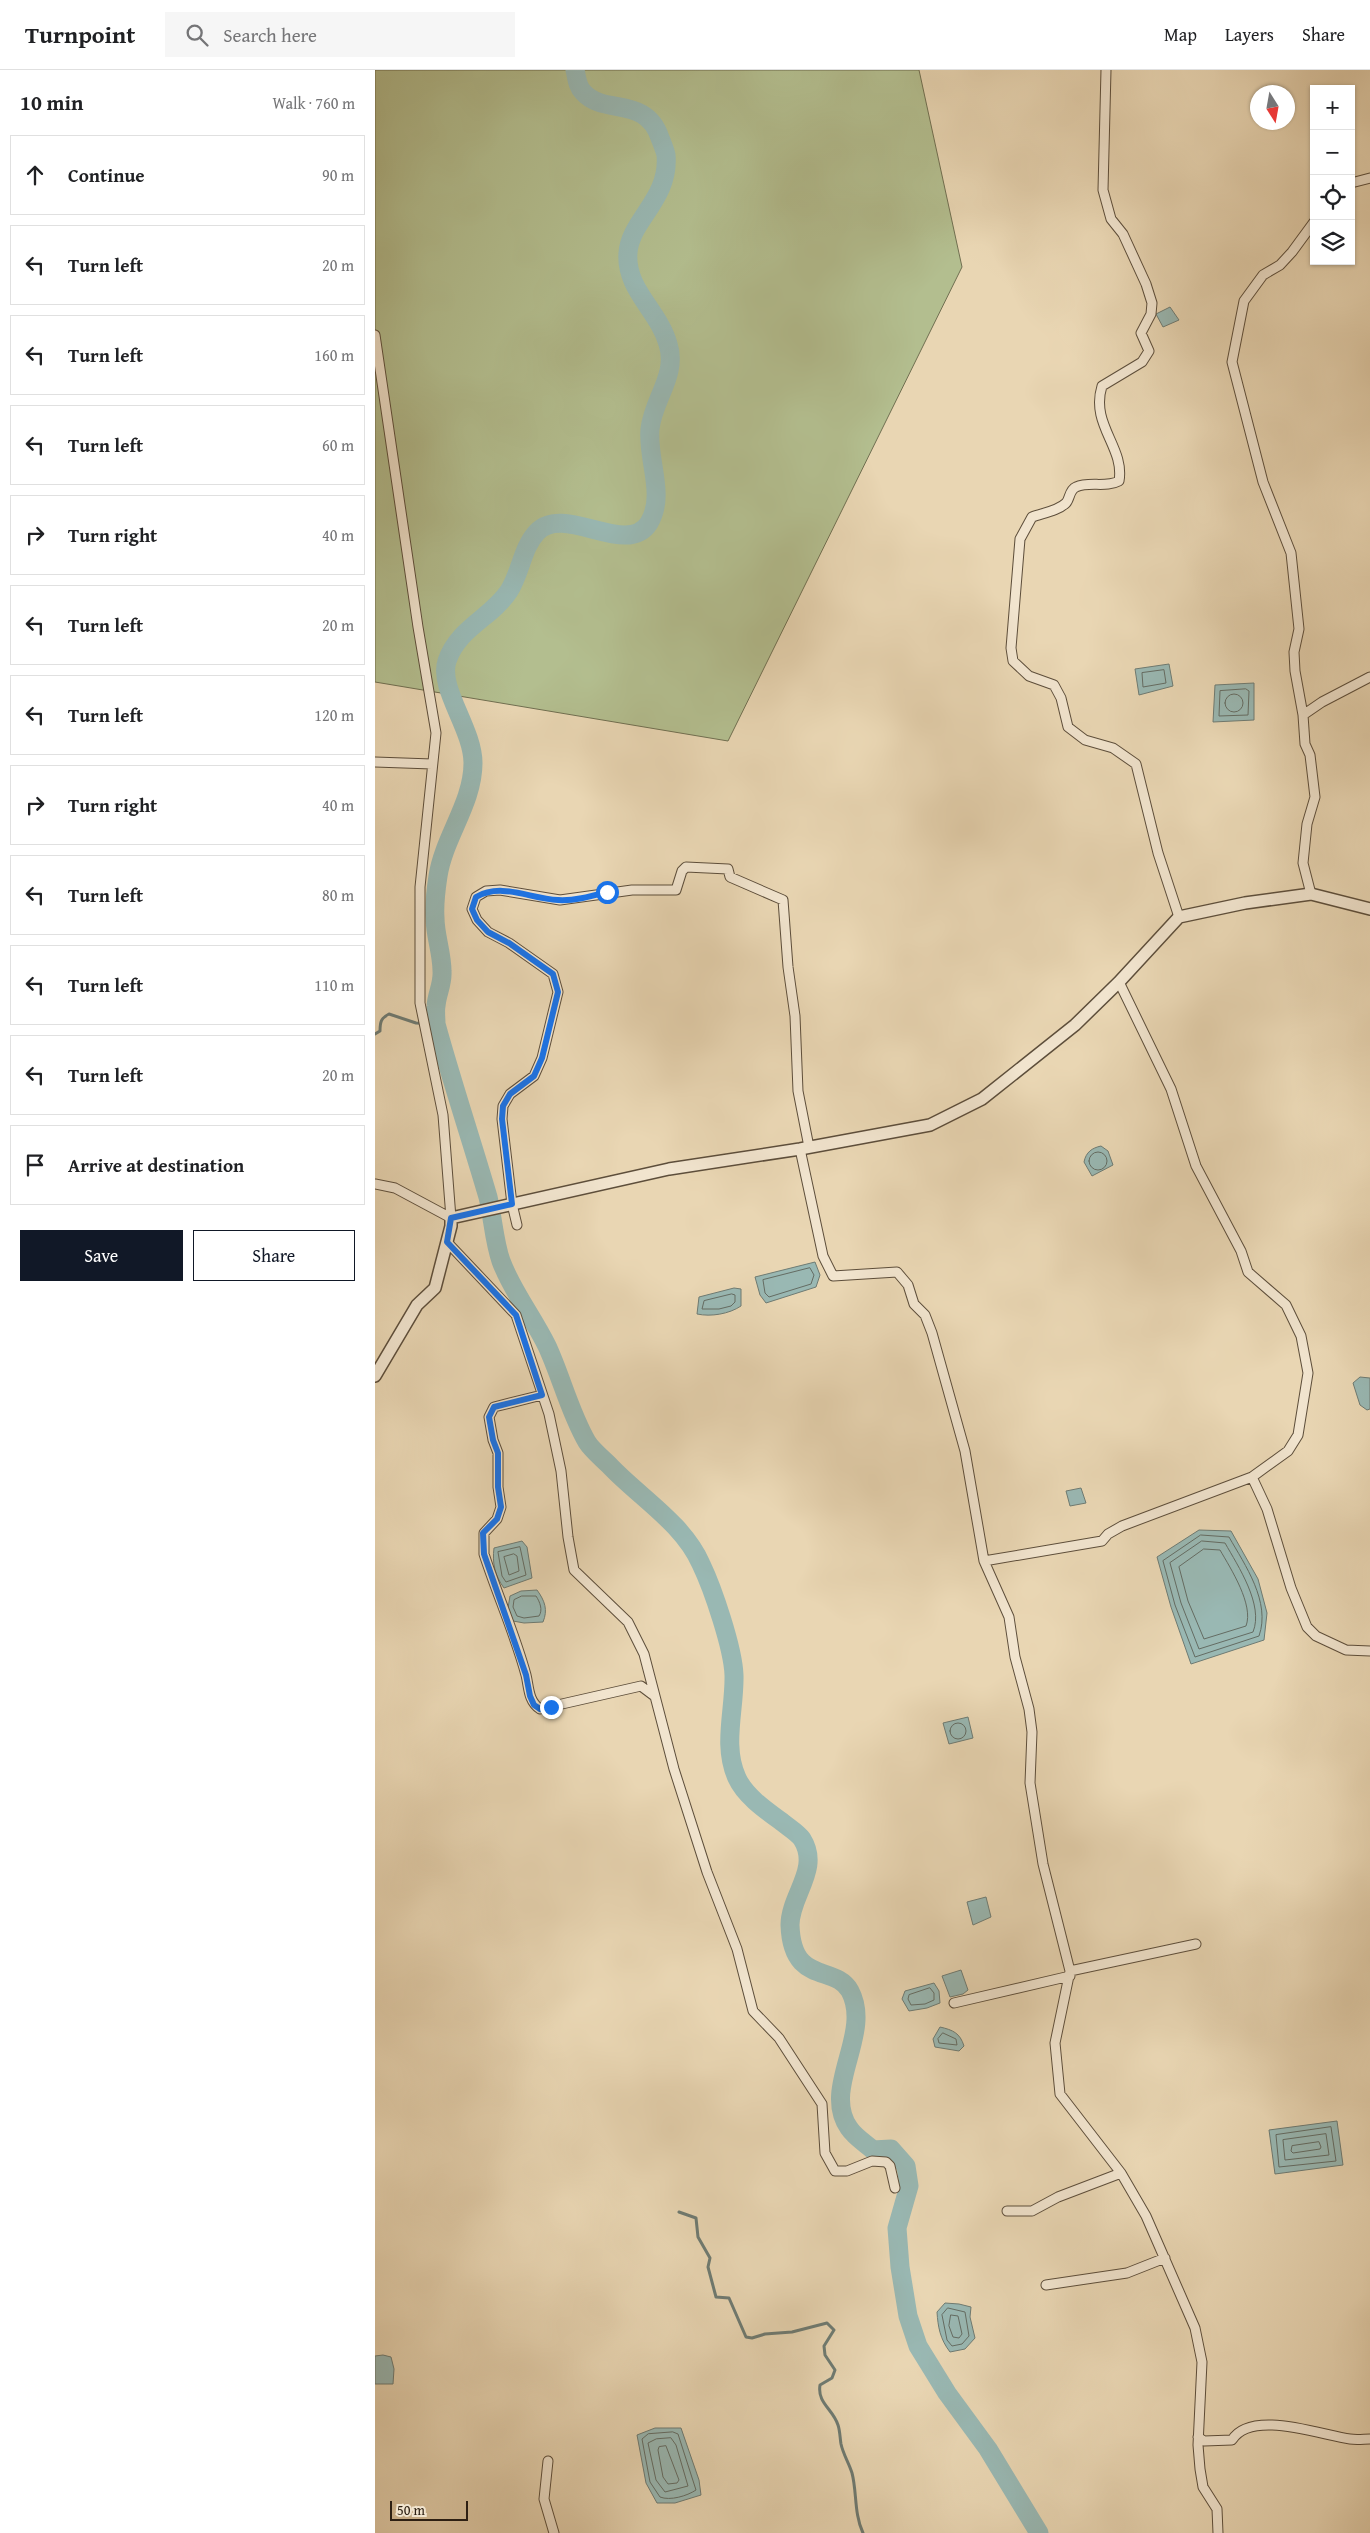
<!DOCTYPE html>
<html lang="en">
<head>
<meta charset="utf-8">
<style>
  body { margin:0; font-family:"Gentium Book Plus",serif; background:#f6f6f6; color:#202124 }
  .controls { position:absolute; right:15px; top:15px; display:grid; overflow:hidden; border-radius:0px; box-shadow:0 1px 4px #0004 }
  .controls button { width:45px; height:45px; display:grid; place-items:center; padding:0; border:0; border-bottom:1px solid #e0e0e0; background:#fff; color:#202124; font:25px sans-serif }
  .compass { position:absolute; left:875px; top:15px; width:45px; height:45px; border-radius:50%; background:#fff; box-shadow:0 1px 4px #0004; rotate:169deg }
  .scale { position:absolute; left:15px; bottom:12px; width:78px; box-sizing:border-box; padding-left:5px; border:2px solid #2e2013; border-top:0; font-size:14px; line-height:18px; white-space:nowrap; color:#2e2013; -webkit-text-stroke:4px #f1e4ce; paint-order:stroke }
  .stop { position:absolute; width:15px; height:15px; margin:-11px; border:4px solid #1a73e8; border-radius:50%; background:#fff }
  .stop.end { background:#1a73e8; border-color:#fff; box-shadow:0 1px 5px #0008 }
  .list { margin:0; padding:0; list-style:none }
  h2 { display:flex; justify-content:space-between; align-items:center; height:65px; margin:0; padding:0 20px; font-size:21px }
  h2 small { font-size:16px; font-weight:400; color:#757577 }
  .list li { display:grid; grid-template-columns:32px 1fr auto; gap:15px; align-items:center; box-sizing:border-box; height:80px; margin:0 10px 10px; padding:0 10px; border:1px solid #e0e0e0; border-radius:0px }
  .list b { display:block; font-size:19px; white-space:nowrap }
  .list em { font-size:16px; font-style:normal; color:#757577 }
  .actions { display:flex; gap:10px; padding:15px 20px }
  .actions a { flex:1; padding:11px 0; border:1px solid #111827; border-radius:0px; text-align:center; font-size:18px; color:#111827 }
  .actions .main { background:#111827; color:#fff }
  .icon { flex:none; width:28px; height:28px; fill:none; stroke:currentColor; stroke-width:2; stroke-linecap:round; stroke-linejoin:round }
  .map { position:relative; flex:none; width:995px; height:2463px; overflow:hidden }
  header { display:flex; align-items:center; gap:30px; box-sizing:border-box; height:70px; padding:0 25px; background:#fff; border-bottom:1px solid #e0e0e0 }
  header strong { font-size:24px }
  nav { display:flex; gap:28px; margin-inline-start:auto; font-size:18px }
  .search { width:350px; height:45px; background:#f6f6f6; display:flex; align-items:center; gap:12px; box-sizing:border-box; padding:0 18px; border-radius:0px; color:#757577; font-size:19px }
  main { display:flex }
  aside { flex:1; background:#fff }
  .map>svg:first-child { display:block }
  .green { fill:#b3be8f; stroke:#706f51 }
  .water { fill:#99b8b3; stroke:#6e7b73 }
  .lines { fill:none; stroke-linecap:round; stroke-linejoin:round }
  .shore { stroke:#646c63; stroke-width:1 }
  .stream { stroke:#6e7b73; stroke-width:3 }
  .river { stroke:#99b8b3; stroke-width:19 }
  .minor-casing { stroke:#5d4e3b; stroke-width:11 }
  .tertiary-casing { stroke:#5d4e3b; stroke-width:14 }
  .minor { stroke:#f1e4ce; stroke-width:9 }
  .tertiary { stroke:#f1e4ce; stroke-width:11 }
  .route { stroke:#1a73e8; stroke-width:6 }
</style>
</head>
<body>
<header>
<strong>Turnpoint</strong>
<div class="search"><svg class="icon" aria-label="search" viewBox="0 0 24 24"><circle cx="10" cy="10" r="6"/><path d="M15 15l6 6"/></svg>Search here</div>
<nav><a>Map</a><a>Layers</a><a>Share</a></nav>
</header>
<main>
<aside>
<h2>10 min<small>Walk · 760 m</small></h2>
<ul class="list">
<li><svg class="icon" aria-label="ahead" viewBox="0 0 24 24"><path d="M12 20V5M6 11l6-6 6 6"/></svg><div><b>Continue</b></div><em>90 m</em></li>
<li><svg class="icon" aria-label="left" viewBox="0 0 24 24"><path d="M17 20v-9H6M10 6l-5 5 5 5"/></svg><div><b>Turn left</b></div><em>20 m</em></li>
<li><svg class="icon" aria-label="left" viewBox="0 0 24 24"><path d="M17 20v-9H6M10 6l-5 5 5 5"/></svg><div><b>Turn left</b></div><em>160 m</em></li>
<li><svg class="icon" aria-label="left" viewBox="0 0 24 24"><path d="M17 20v-9H6M10 6l-5 5 5 5"/></svg><div><b>Turn left</b></div><em>60 m</em></li>
<li><svg class="icon" aria-label="right" viewBox="0 0 24 24"><path d="M7 20v-9h11M14 6l5 5-5 5"/></svg><div><b>Turn right</b></div><em>40 m</em></li>
<li><svg class="icon" aria-label="left" viewBox="0 0 24 24"><path d="M17 20v-9H6M10 6l-5 5 5 5"/></svg><div><b>Turn left</b></div><em>20 m</em></li>
<li><svg class="icon" aria-label="left" viewBox="0 0 24 24"><path d="M17 20v-9H6M10 6l-5 5 5 5"/></svg><div><b>Turn left</b></div><em>120 m</em></li>
<li><svg class="icon" aria-label="right" viewBox="0 0 24 24"><path d="M7 20v-9h11M14 6l5 5-5 5"/></svg><div><b>Turn right</b></div><em>40 m</em></li>
<li><svg class="icon" aria-label="left" viewBox="0 0 24 24"><path d="M17 20v-9H6M10 6l-5 5 5 5"/></svg><div><b>Turn left</b></div><em>80 m</em></li>
<li><svg class="icon" aria-label="left" viewBox="0 0 24 24"><path d="M17 20v-9H6M10 6l-5 5 5 5"/></svg><div><b>Turn left</b></div><em>110 m</em></li>
<li><svg class="icon" aria-label="left" viewBox="0 0 24 24"><path d="M17 20v-9H6M10 6l-5 5 5 5"/></svg><div><b>Turn left</b></div><em>20 m</em></li>
<li><svg class="icon" aria-label="arrive" viewBox="0 0 24 24"><path d="M6 21V4h12l-3 4 3 4H6"/></svg><div><b>Arrive at destination</b></div></li>
</ul>
<div class="actions"><a class="main">Save</a><a>Share</a></div>
</aside>
<div class="map">
<svg width="995" height="2463" viewBox="0 0 995 2463">
  <rect width="100%" height="100%" fill="#e9d6b3"/>
  <filter id="stains"><feTurbulence type="fractalNoise" baseFrequency=".004" numOctaves="4"/><feColorMatrix values="0 0 0 0 .2 0 0 0 0 .09 0 0 0 0 .02 0 0 0 .5 -.17"/></filter>
  <radialGradient id="worn" r=".72"><stop offset=".6" stop-color="#630" stop-opacity="0"/><stop offset="1" stop-color="#630" stop-opacity=".3"/></radialGradient>
  <!-- green -->
  <path class="green" d="M0,0H544L587,197L353,671L0,612Z"/>
  <!-- water -->
  <path class="water" d="M795,237L804,250L788,257L781,244Z
    M794,594L798,616L764,625L760,599Z
    M879,613V650L838,652L840,615Z
    M726,1076L733,1081L738,1095L717,1106L709,1092C711,1082 717,1078 726,1076Z
    M440,1192L445,1205L441,1217L391,1233L385,1225L380,1207Z
    M359,1218L366,1219V1236C354,1244 336,1247 322,1244L324,1227Z
    M985,1307L995,1308V1339L992,1340L985,1335L978,1313Z
    M706,1418L711,1433L695,1436L691,1421Z
    M824,1460L856,1461L883,1509L892,1543L889,1570L816,1594L796,1537L782,1487Z
    M147,1471L152,1477L157,1508L129,1518C120,1506 117,1493 119,1478Z
    M162,1520C170,1531 173,1540 168,1552L149,1553L138,1551L133,1538L135,1526L146,1521Z
    M593,1647L598,1668L574,1674L568,1653Z
    M611,1827L616,1847L598,1855L592,1832Z
    M586,1900L593,1920L588,1924L575,1927L567,1906Z
    M559,1913L564,1921L565,1933L552,1938L534,1941L527,1929L530,1921Z
    M565,1957C578,1960 585,1963 589,1976L584,1981L560,1977L558,1969Z
    M962,2051L968,2095L900,2104L894,2060Z
    M570,2233L584,2234L596,2237L595,2247L600,2268L590,2279L575,2282C565,2269 563,2257 562,2242Z
    M8,2285L16,2287L19,2299L18,2314H0V2286Z
    M280,2358H306L324,2410L326,2425L300,2433H282L271,2413L262,2365Z"/>
  <g class="lines">
    <!-- shore -->
    <path class="shore" d="M789,600L791,613L768,617L767,603Z
      M871,619L874,621L873,645L844,646L845,621Z
      M850 633a9 9 0 1 1 18 0a9 9 0 1 1-18 0Z
      M714 1091a9 9 0 1 1 18 0a9 9 0 1 1-18 0Z
      M435,1198L439,1205L436,1214L394,1227L390,1223L388,1210Z
      M357,1224L360,1225V1232L356,1236L344,1239H327L329,1231Z
      M826,1465L854,1467C870,1495 896,1532 884,1566L820,1587L800,1535L788,1491Z
      M827,1471L850,1473C863,1496 889,1535 878,1562L824,1579L806,1533L795,1493Z
      M145,1477L151,1505L131,1512L127,1506L123,1482Z
      M829,1479L845,1480C856,1499 879,1535 871,1556L829,1569L813,1531L804,1497Z
      M139,1484L142,1486L144,1501L134,1505L129,1487Z
      M147,1526H161C165,1532 168,1540 164,1546L149,1548L142,1546L138,1537L139,1530Z
      M575 1661a8 8 0 1 1 16 0a8 8 0 1 1-16 0Z
      M555,1918L559,1923V1930L550,1934L536,1935L533,1929L534,1925Z
      M568,1963L581,1969L582,1975L564,1973L563,1969Z
      M956,2057L961,2091L904,2097L901,2065Z
      M951,2064L954,2085L910,2090L908,2070Z
      M944,2072L946,2077L945,2079L918,2083L916,2081L917,2076Z
      M573,2238L590,2242L594,2266L587,2274L577,2276L572,2270L567,2245Z
      M576,2245L583,2246L587,2264L584,2268L578,2267L574,2256Z
      M298,2362L303,2364L321,2420C312,2426 295,2431 285,2427L275,2412L267,2369L273,2364Z
      M296,2368L301,2375L313,2416L290,2422L281,2410L273,2373L281,2369Z
      M291,2376L304,2410L302,2413L293,2414L288,2407L283,2380L284,2377Z"/>
    <!-- stream -->
    <path class="stream" d="M0,964L5,961C5,952 6,948 14,944L41,953L61,954
      M304,2142L321,2148L323,2167L335,2188L333,2197L341,2227L354,2228L371,2267L377,2268L390,2264L417,2262L452,2253L459,2260L449,2276L450,2285L460,2300L457,2308L445,2315C442,2333 458,2339 463,2355C465,2361 465,2368 466,2374C468,2384 474,2393 477,2403C482,2422 479,2444 488,2463"/>
    <!-- river -->
    <path class="river" d="M200,0C202,8 202,16 208,22C229,46 271,25 285,68C287,73 290,80 291,85C295,129 255,150 253,183C250,219 284,241 293,274C303,305 278,329 275,359C272,390 291,425 274,453C252,488 189,433 162,462C147,478 146,502 134,521C116,548 83,558 72,591C63,618 98,659 98,693C98,733 69,767 63,806C61,819 59,834 60,848C60,865 67,883 67,901C68,914 62,923 61,936C60,941 61,948 61,954C77,1012 96,1069 113,1127C118,1148 119,1171 126,1191C137,1221 158,1247 172,1276C186,1306 195,1343 212,1372C217,1380 227,1388 234,1395C264,1427 308,1453 326,1494C338,1519 358,1578 359,1605C360,1639 347,1676 362,1708C370,1726 392,1741 407,1752C413,1757 423,1763 427,1769C446,1799 415,1825 415,1855C417,1916 460,1894 475,1921C498,1964 446,2018 474,2058C480,2067 490,2073 498,2080L516,2079L531,2096L534,2116L522,2158L525,2197L533,2246L543,2276L572,2323L613,2379L664,2463"/>
    <!-- minor casing -->
    <g class="minor-casing">
      <path id="minor" d="M731,0L728,120L736,149L748,164L771,214L777,233L776,244L766,263L774,281L767,292L727,316C715,355 750,377 744,411C731,418 714,411 701,417C694,420 695,429 691,433C683,441 668,443 657,447L645,469L636,578L638,591L654,606L679,615L686,628L693,657L710,670L738,678L761,694L783,783L804,847
        M976,113L995,108
        M0,265L43,557L61,663L45,817V933L68,1045L76,1148
        M928,645L920,601L919,582L924,559L916,483L888,412L857,292L869,231L888,205L905,195L917,182L939,152
        M0,692L57,694
        M936,824L928,793L932,754L940,727L935,685L930,674L928,645L947,632L995,607
        M744,912L796,1019L821,1096L866,1181L873,1202L911,1235L926,1266L933,1303L923,1365L913,1381L877,1407L892,1439L916,1518L932,1557L941,1566L971,1580L995,1581
        M425,1079L448,1186L458,1206L522,1202L533,1215L539,1234L550,1245L557,1263L590,1381L609,1491
        M0,1114L20,1118L76,1148
        M142,1155L137,1134L127,1049L128,1036L135,1024L159,1006L167,988L183,922L178,904L134,873L113,862L102,850L97,839L101,827L111,821L125,820L185,830L257,820H301L307,801L311,797L353,799L355,807L408,830L413,897L420,946L423,1021L434,1077
        M72,1172L141,1245L174,1344L186,1401L193,1467L199,1500L253,1552L269,1584L299,1699L332,1802L362,1879L378,1941L404,1968L447,2034L450,2083L460,2101H472L497,2091L511,2092L515,2096L520,2118
        M167,1325L119,1337L114,1347L118,1370L123,1383V1417L126,1437L122,1449L109,1463V1484C122,1524 140,1564 151,1605C154,1617 153,1631 165,1639L266,1616L278,1625
        M695,1901L821,1874
        M579,1933L695,1906
        M632,2141H657L683,2127L746,2103
        M671,2215L752,2203L790,2188
        M823,2367L829,2371L857,2370C876,2339 946,2365 975,2369C982,2370 989,2369 995,2369
        M173,2391L169,2429L179,2463
        M843,2463L842,2439L828,2417L825,2399L823,2375L827,2292L820,2258L771,2146L746,2103L685,2024L680,1973L695,1901L668,1794L655,1713L657,1662L654,1639L640,1587L634,1547L609,1491L727,1471L733,1464L747,1456L877,1407"/>
    </g>
    <!-- tertiary casing -->
    <g class="tertiary-casing">
      <path id="tertiary" d="M0,1306L42,1235L60,1218L76,1156V1148L294,1099L425,1079L555,1055L607,1029L700,955L744,912L804,847L870,833L936,824L995,839"/>
    </g>
    <!-- minor -->
    <use href="#minor" class="minor"/>
    <!-- tertiary -->
    <use href="#tertiary" class="tertiary"/>
  </g>
  <g class="lines">
    <!-- route -->
    <path class="route" d="M176,1637L165,1639L159,1635L155,1626L151,1605L109,1484L108,1463L122,1449L126,1437L123,1417V1383L118,1370L114,1347L119,1337L167,1325L141,1245L72,1172L76,1148L137,1134L127,1049L128,1036L135,1024L159,1006L167,988L183,922L178,904L134,873L113,862L102,850L97,839L101,827C127,812 155,829 183,830C200,831 217,826 232,822"/>
  </g>
  <rect width="100%" height="100%" filter="url(#stains)"/>
  <rect width="100%" height="100%" fill="url(#worn)"/>
</svg>
<div class="controls">
<button>+</button>
<button>−</button>
<button><svg class="icon" aria-label="locate" viewBox="0 0 24 24"><circle cx="12" cy="12" r="6"/><path d="M12 2v4M12 18v4M2 12h4M18 12h4"/></svg></button>
<button><svg class="icon" aria-label="layers" viewBox="0 0 24 24"><path d="M12 4l9 5-9 5-9-5zM3 14l9 5 9-5"/></svg></button>
</div>
<svg class="compass" viewBox="-18 -18 36 36"><path d="M0-13l5 13h-10z" fill="#e53935"/><path d="M0 13l5-13h-10z" fill="#757577"/></svg>
<div class="scale">50 m</div>
<div class="stop" style="left:232px;top:822px"></div>
<div class="stop end" style="left:176px;top:1637px"></div>
</div>
</main>
</body>
</html>
